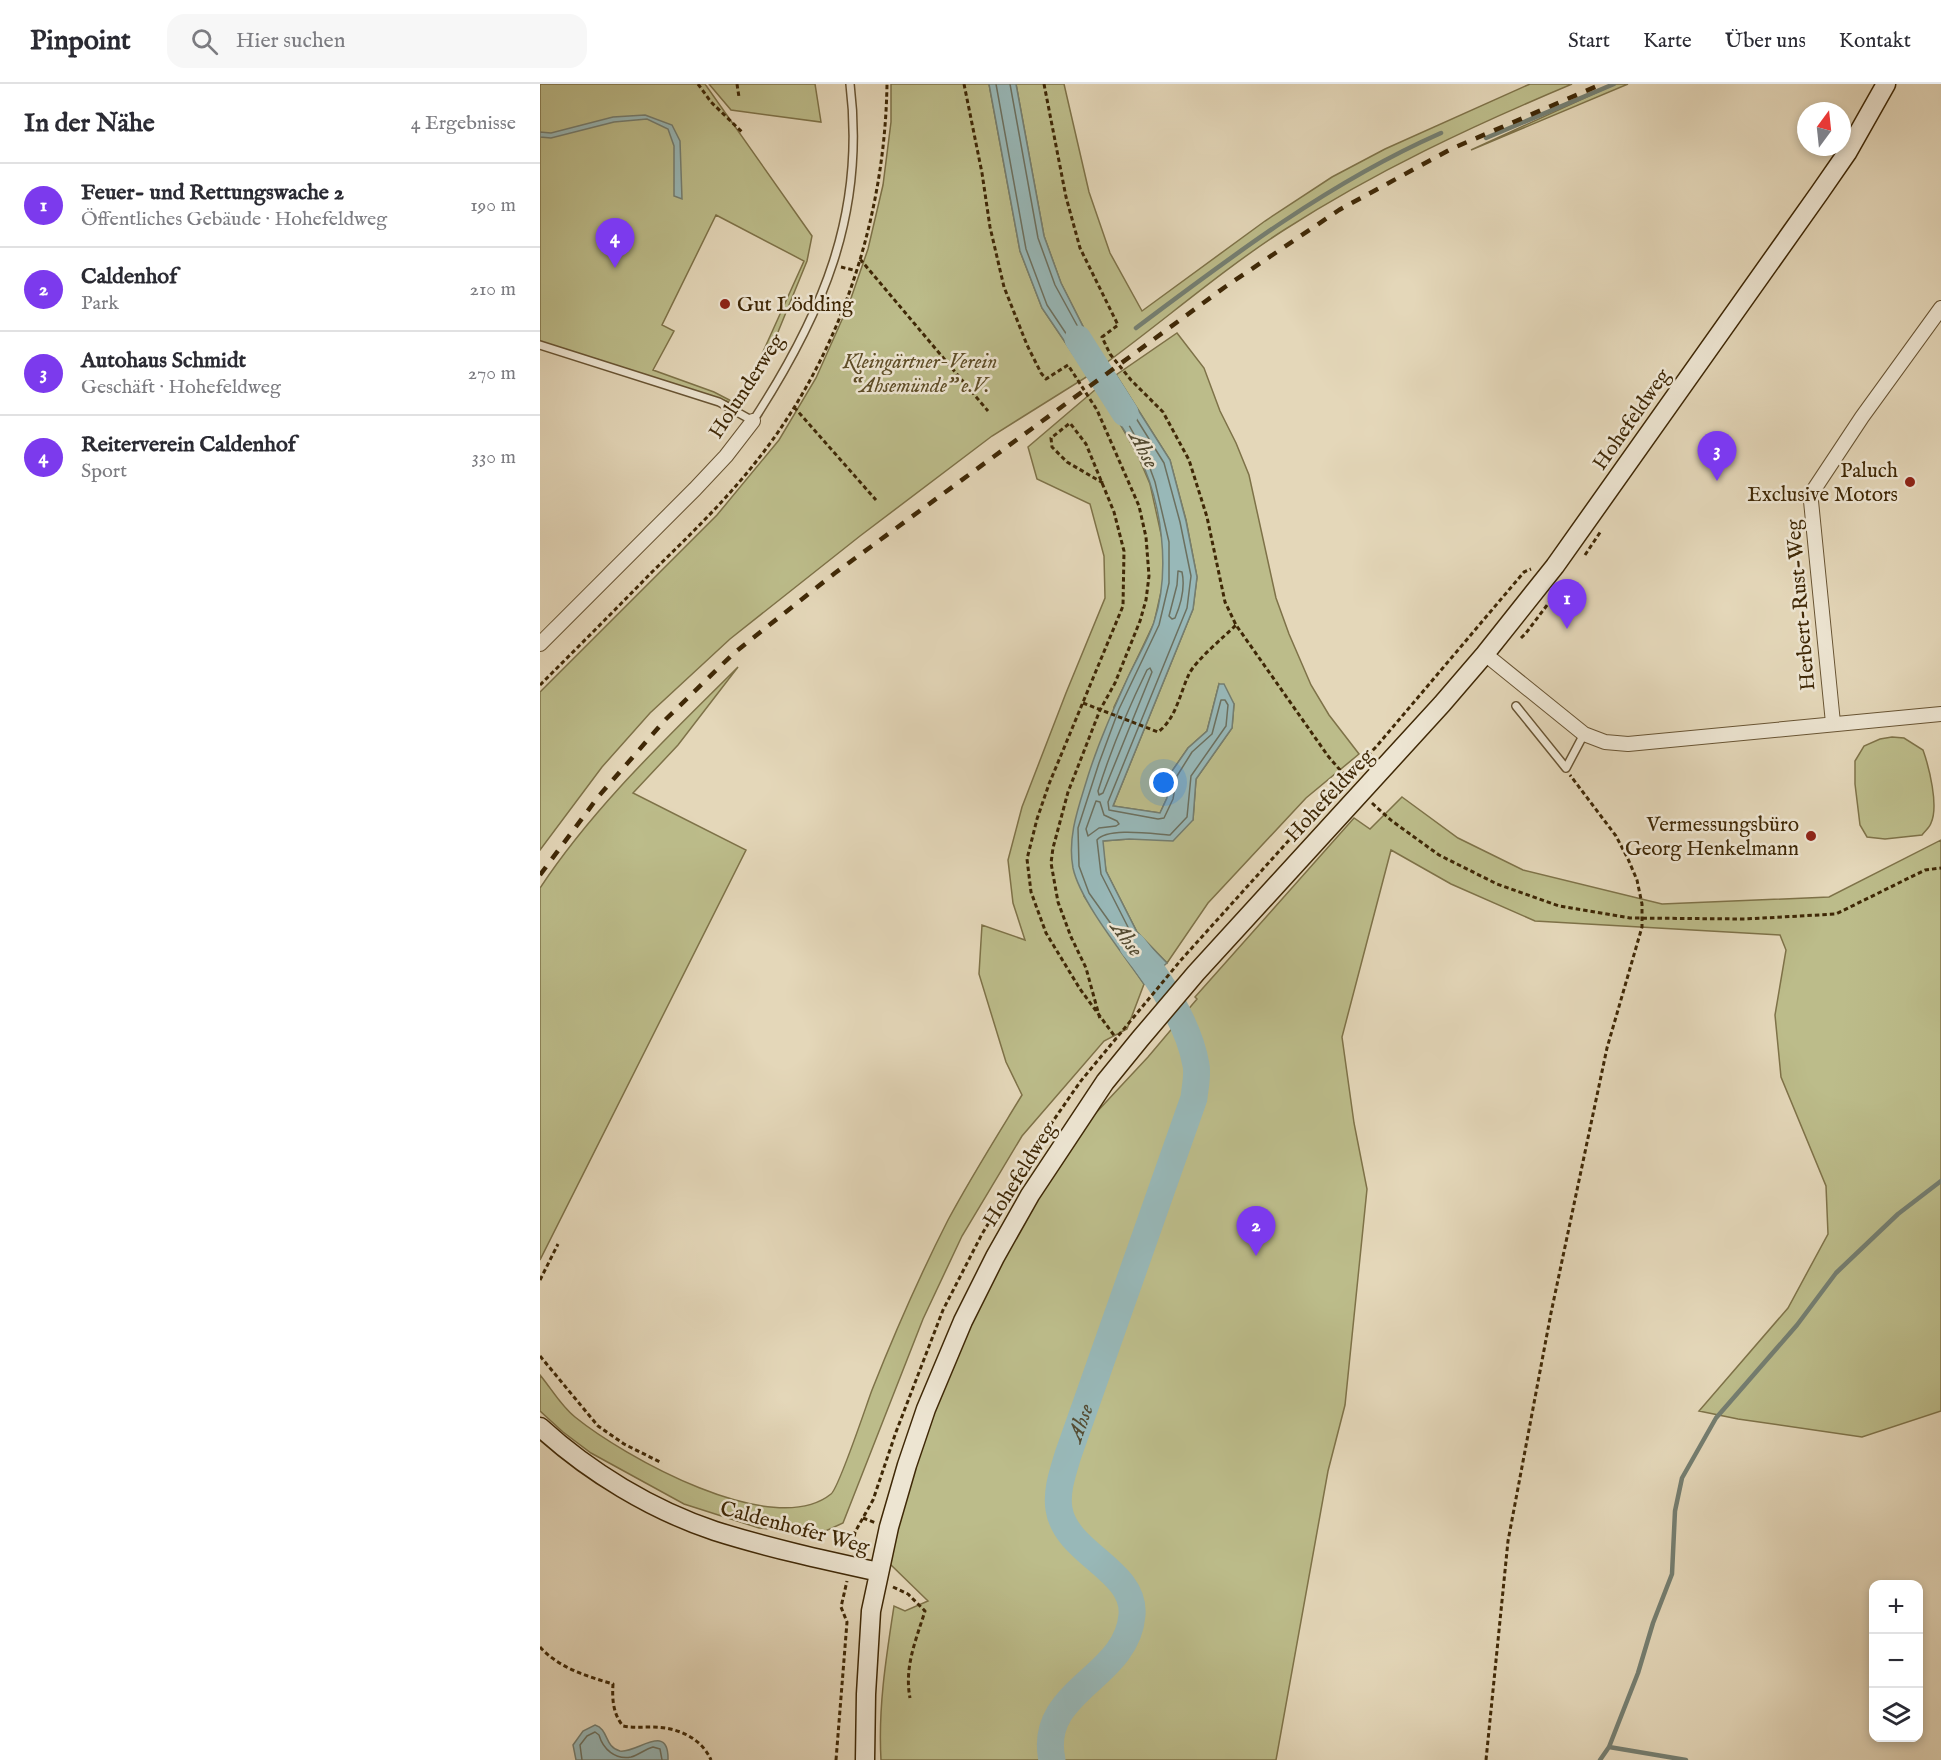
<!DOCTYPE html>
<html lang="de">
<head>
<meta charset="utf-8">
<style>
  body { margin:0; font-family:"IM FELL English",serif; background:#f7f7f7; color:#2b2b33 }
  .controls { position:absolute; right:18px; bottom:18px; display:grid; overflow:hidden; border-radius:12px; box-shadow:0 3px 9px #0003 }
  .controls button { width:54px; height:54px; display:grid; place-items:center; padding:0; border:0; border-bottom:2px solid #e1e1e2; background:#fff; color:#2b2b33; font:30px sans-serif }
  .compass { position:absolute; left:1257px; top:18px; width:54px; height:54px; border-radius:50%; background:#fff; box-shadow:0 3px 9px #0003; rotate:15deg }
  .you { position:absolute; left:624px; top:699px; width:21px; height:21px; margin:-15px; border:4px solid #fff; border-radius:50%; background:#1a73e8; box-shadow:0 0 0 9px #1a73e833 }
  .badge { display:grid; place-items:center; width:39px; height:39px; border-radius:50%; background:#7c3aed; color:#fff; font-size:20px; font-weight:700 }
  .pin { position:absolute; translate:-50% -50px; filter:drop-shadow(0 2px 3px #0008) }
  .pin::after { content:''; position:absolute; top:32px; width:21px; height:18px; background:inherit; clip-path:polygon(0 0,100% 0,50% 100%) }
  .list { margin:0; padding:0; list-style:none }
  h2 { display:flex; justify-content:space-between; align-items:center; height:78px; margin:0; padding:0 24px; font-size:26px }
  h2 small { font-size:20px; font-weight:400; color:#7c7c81 }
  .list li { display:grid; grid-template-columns:39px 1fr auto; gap:18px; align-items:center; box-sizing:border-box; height:84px; padding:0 24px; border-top:2px solid #e1e1e2 }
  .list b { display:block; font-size:22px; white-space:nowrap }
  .list p { margin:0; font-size:20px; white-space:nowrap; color:#7c7c81 }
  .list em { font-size:20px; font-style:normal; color:#7c7c81 }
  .icon { flex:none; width:33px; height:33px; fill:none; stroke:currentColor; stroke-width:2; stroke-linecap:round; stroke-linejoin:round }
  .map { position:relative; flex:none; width:1401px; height:1676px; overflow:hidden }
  header { display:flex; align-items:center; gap:36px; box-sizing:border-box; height:84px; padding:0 30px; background:#fff; border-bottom:2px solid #e1e1e2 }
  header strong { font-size:28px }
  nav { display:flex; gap:33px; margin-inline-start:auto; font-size:21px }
  .search { width:420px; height:54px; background:#f7f7f7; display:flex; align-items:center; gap:15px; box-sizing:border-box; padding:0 21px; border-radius:18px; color:#7c7c81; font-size:22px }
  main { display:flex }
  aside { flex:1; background:#fff }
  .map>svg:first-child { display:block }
  .green { fill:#bcbc8a; stroke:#7e7248; stroke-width:1.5; fill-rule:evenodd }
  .water { fill:#98b8b8; stroke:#747e71; stroke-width:1.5 }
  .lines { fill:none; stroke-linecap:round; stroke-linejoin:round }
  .shore { stroke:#6c705f; stroke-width:1.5 }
  .stream { stroke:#747e71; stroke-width:4.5 }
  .river { stroke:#98b8b8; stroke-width:27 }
  .lane-casing { stroke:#685433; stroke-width:10 }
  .street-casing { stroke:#685433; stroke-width:16 }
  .secondary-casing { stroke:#3f2806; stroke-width:21 }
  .path { stroke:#3f2806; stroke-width:3; stroke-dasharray:4.5 3; stroke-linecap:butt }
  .lane { stroke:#ede5d2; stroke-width:7 }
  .street { stroke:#ede5d2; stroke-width:14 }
  .secondary { stroke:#ede5d2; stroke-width:18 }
  .rail { stroke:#3f2806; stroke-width:4.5; stroke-dasharray:10 10; stroke-linecap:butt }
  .poi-dot { fill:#8f2418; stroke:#ede5d2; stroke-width:2 }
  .labels { text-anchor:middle; stroke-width:5; stroke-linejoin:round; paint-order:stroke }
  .poi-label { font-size:21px; fill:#3f2806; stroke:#ede5d2; text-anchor:end }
  .park-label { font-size:21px; font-style:italic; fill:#5e4d27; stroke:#ede5d2 }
  .street-label { font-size:21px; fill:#3f2806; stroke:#ede5d2 }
  .water-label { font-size:22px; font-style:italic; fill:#554c32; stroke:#ede5d2 }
</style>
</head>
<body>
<header>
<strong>Pinpoint</strong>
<div class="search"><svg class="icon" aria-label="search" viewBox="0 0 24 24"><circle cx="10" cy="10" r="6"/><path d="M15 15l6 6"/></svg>Hier suchen</div>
<nav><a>Start</a><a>Karte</a><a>Über uns</a><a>Kontakt</a></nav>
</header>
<main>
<aside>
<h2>In der Nähe<small>4 Ergebnisse</small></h2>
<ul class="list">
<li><span class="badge">1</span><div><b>Feuer- und Rettungswache 2</b><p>Öffentliches Gebäude · Hohefeldweg</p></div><em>190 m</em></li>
<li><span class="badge">2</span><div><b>Caldenhof</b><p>Park</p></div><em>210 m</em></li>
<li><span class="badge">3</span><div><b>Autohaus Schmidt</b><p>Geschäft · Hohefeldweg</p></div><em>270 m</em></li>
<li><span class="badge">4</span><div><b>Reiterverein Caldenhof</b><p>Sport</p></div><em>330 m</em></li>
</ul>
</aside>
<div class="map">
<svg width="1401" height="1676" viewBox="0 0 1401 1676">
  <rect width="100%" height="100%" fill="#e4d7b9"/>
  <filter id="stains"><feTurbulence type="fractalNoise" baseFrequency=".00333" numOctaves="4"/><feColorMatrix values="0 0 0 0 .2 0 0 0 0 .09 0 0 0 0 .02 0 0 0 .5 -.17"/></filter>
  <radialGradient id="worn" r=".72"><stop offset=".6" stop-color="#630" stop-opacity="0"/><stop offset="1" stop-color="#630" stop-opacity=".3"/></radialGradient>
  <!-- green -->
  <path class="green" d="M0,0H165L272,152L267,177L238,248L199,321L0,259ZM176,131L264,177L199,321L174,308L113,286L134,247L122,241Z
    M169,0H275L281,38L191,26Z
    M351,0H449L480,167L502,224L548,292L452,352L320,452L190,555L110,629L62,683L0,766V608L177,431L239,356L276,294L309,220L328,165L343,101L351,38Z
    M476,0H524L549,108L570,169L602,227L725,137L792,93L845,65L990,0H1032C932,42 836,87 744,146C682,186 626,235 566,279L555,266L521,199L504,152Z
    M1075,0H1088L931,66Z
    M637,249L664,284L680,327L696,359L709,391L736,514L749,550L771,601L789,631L819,670L766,714L668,819L627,879L597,848L566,787L562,757L589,755L653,736L656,695L692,644L694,620L679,600L667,647L648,664L630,690L627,714L620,729L573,722L653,525L657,493L646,436L630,376L576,291Z
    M556,305L580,340L598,372L610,400L623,459V499L614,539L574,623L544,812L604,900L587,945L564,957L482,1052L422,1152L383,1235L303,1439L279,1450L219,1444L144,1420L51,1369L23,1348L0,1327V1291C11,1304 21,1322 35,1333C83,1372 233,1457 291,1410C299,1404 326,1322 332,1306C355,1248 380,1191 408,1136C431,1093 457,1052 482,1011L466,978L439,890L442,841L485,856L473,819L468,776L482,723L526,609L565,514L564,472L550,420L497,395L488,363Z
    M198,583L138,661L93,709L206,766L0,1176V804C55,721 128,653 198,583Z
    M1352,653L1364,654L1383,666C1389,683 1399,722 1391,739C1390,743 1385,747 1382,751L1345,755L1327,753L1320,741L1315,700V677L1324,662L1340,655Z
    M862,713L918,754L983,786L1122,820L1289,813L1401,756V1327L1322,1353L1198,1335L1159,1327L1248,1224L1288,1150L1286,1102L1241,993L1235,931L1246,866L1240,851L995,837L911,800L851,766L802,953L814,1039L827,1105L805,1321L788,1387L736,1676H341C338,1624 346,1574 354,1522L365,1527L388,1517L349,1479L369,1402L413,1275L481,1137L553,1032L608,973L657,915L655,913L814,734L830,745Z"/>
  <!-- water -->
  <path class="water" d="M449,0H476L504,152L521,199L555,266L566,279L548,292L502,224L480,167Z
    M105,31L132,41L140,57L142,115L134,112V62L128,45L107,35L74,38L11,54L0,53V48L11,49L73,33Z
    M576,291L630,376L646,437L657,493L653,525L573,722L620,729L627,714L630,690L648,664L667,647L679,600H684L694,620L692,644L656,695L653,736L633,757L589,755L563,757L566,787L597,848L627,879L604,900C584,871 540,817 533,784C527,752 539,722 548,692C559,657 574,624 589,591C597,574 608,556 614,538C631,486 622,418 598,370C586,347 571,326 556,305Z
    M55,1641C69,1645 64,1663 80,1667C96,1670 129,1637 128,1676H36L33,1661L43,1647Z"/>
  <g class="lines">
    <!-- shore -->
    <path class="shore" d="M456,0L486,165L507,221L547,281L551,282L555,279L556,276L515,201L498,154L470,0
      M573,301L576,302L624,379L640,438L651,492L647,524L568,718L569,726L618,735L624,734L633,715L637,692L652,668L672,650L681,616H685L688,621L686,642L651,692L647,733L630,751C614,750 567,743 557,756L561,790L592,851L617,877V881L606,889L549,809L539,782L538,744L559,679L579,625L619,541L629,499V458L615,398L604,368L586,336L566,309V305Z
      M638,487L642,488C645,502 641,520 635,534L632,535L629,532L637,501Z
      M610,584L612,588L563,709L559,711L558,707C571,665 588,625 607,586Z
      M556,717L560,718L564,731L577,737L579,740L576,742L559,744L548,752L546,745Z
      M42,1676L40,1661L47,1652L55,1648L59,1651C63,1665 75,1676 91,1673C99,1671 105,1665 113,1663L120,1665L122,1676"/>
    <!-- stream -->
    <path class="stream" d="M946,54L1074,0
      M596,244C693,171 790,98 901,49
      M1069,1663L1146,1676
      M1060,1676L1069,1663L1098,1589L1113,1539L1132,1490L1135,1427L1142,1394L1176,1334L1257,1241L1296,1189L1358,1130L1401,1097"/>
    <!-- river -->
    <g class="river">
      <path d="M538,255L585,329"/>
      <path id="s1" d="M512,1676C497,1606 587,1595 592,1531C596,1486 526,1470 519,1425C516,1407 523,1388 528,1371L654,1014C655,1003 658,991 656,981C649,940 619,894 593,862"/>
    </g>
    <!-- lane casing -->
    <g class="lane-casing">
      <path id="lane" d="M0,261L179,318L213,337C282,231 326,130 310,0
        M976,622L1026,684L1044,650"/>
    </g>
    <!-- street casing -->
    <g class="street-casing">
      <path id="street" d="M0,560L155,405L186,372L213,337
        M945,570L1044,650L1065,658L1088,660L1401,630
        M1293,639L1271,417L1273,407L1322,333L1401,224"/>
    </g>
    <!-- secondary casing -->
    <g class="secondary-casing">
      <path id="secondary" d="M0,1343C49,1388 112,1426 175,1447C229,1464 284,1476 339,1488
        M325,1676L326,1610L331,1527L349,1443L367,1381L386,1325L423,1237L455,1173L490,1111L565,998L600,955L656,889L902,620L945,570L1015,482L1280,108L1307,69L1346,0"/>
    </g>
    <!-- path -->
    <path class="path" d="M158,0L171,18L203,49
      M197,0L199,13
      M424,0L442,89L450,143L464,203L487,261L501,289L506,295L528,281L557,326L599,422L606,453L609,492L606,516L600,537L575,599L560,626L528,708L513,764L511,779L518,818L531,853L546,884L560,935
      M504,0L526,113L540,164L578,241L562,253L570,270L591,296L623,328L649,376L667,433L685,518L696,541L788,672L806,693
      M320,175L448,327
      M301,183L317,187
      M254,323L336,416
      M563,399L527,378L512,363L511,354L530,339L546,360L574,428L584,467L583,522L509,700L497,735L487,775L491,808L506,849L540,905L576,954
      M1045,471L1061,447
      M981,554L986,549L1014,512
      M0,601C37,564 75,526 112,488C148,453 184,418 215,379C300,273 345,135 347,0
      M543,619L618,648C636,635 640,609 649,590C656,576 684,553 696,541
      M832,719L852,737L899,771L957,800L1019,822L1090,834L1205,835L1296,830L1385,786L1401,784
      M0,1196L18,1160
      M0,1272L58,1342L84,1360L122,1379
      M323,1434L336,1439
      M312,1467L315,1448L333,1416L356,1348L403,1226L442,1150L491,1069L540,998L641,876L806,693L836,663L984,488L991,485
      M353,1503L368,1510L385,1527C376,1556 364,1583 370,1614
      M0,1563C19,1584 46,1592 73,1600C72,1615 73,1630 83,1642C93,1644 102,1643 112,1643C136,1643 161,1653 171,1676
      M296,1676L307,1538L301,1523L307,1497
      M946,1676L968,1457L1011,1229L1067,964L1102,843V820L1097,796L1088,775L1076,752L1030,691"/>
    <!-- lane -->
    <use href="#lane" class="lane"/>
    <!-- street -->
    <use href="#street" class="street"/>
    <!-- secondary -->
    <use href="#secondary" class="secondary"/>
    <!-- rail -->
    <path class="rail" d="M0,791L58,713L125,636L194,569L295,489L685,203L799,126L911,65L1062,0"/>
  </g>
  <!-- markers -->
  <g class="poi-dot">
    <circle cx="185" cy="220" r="6"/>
    <circle cx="1370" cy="398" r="6"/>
    <circle cx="1271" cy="752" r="6"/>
  </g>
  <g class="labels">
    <!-- poi labels -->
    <g class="poi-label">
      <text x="197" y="227" text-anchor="start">Gut Lödding</text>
      <text x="1358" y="393">Paluch<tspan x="1358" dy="24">Exclusive Motors</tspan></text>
      <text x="1259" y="747">Vermessungsbüro<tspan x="1259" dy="24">Georg Henkelmann</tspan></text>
    </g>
    <!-- park labels -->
    <g class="park-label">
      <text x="380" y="284">Kleingärtner-Verein<tspan x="380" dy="24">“Ahsemünde” e.V.</tspan></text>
    </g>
    <!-- street labels -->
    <g class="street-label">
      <text transform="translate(206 302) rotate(-57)" y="7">Holunderweg</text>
      <text transform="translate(1091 335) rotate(-55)" y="7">Hohefeldweg</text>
      <text transform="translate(1260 521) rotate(-95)" y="7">Herbert-Rust-Weg</text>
      <text transform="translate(789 711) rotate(-47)" y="7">Hohefeldweg</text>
      <text transform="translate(479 1090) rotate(-58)" y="7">Hohefeldweg</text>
      <text transform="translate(255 1443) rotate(15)" y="7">Caldenhofer Weg</text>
    </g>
    <!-- water labels -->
    <g class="water-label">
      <text transform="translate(605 365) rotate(62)" y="8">Ahse</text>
      <text transform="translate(588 854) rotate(54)" y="8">Ahse</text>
      <text dy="8" stroke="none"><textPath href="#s1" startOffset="396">Ahse</textPath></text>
    </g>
  </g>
  <rect width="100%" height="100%" filter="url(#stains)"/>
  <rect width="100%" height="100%" fill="url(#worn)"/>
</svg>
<div class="controls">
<button>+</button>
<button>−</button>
<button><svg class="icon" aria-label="layers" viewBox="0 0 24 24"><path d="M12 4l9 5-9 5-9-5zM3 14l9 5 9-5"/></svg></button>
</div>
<svg class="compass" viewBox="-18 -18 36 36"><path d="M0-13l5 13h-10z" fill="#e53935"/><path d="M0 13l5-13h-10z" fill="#7c7c81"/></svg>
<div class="you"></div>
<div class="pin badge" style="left:1027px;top:545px">1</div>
<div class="pin badge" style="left:716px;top:1172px">2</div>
<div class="pin badge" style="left:1177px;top:397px">3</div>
<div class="pin badge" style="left:75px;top:184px">4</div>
</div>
</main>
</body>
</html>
